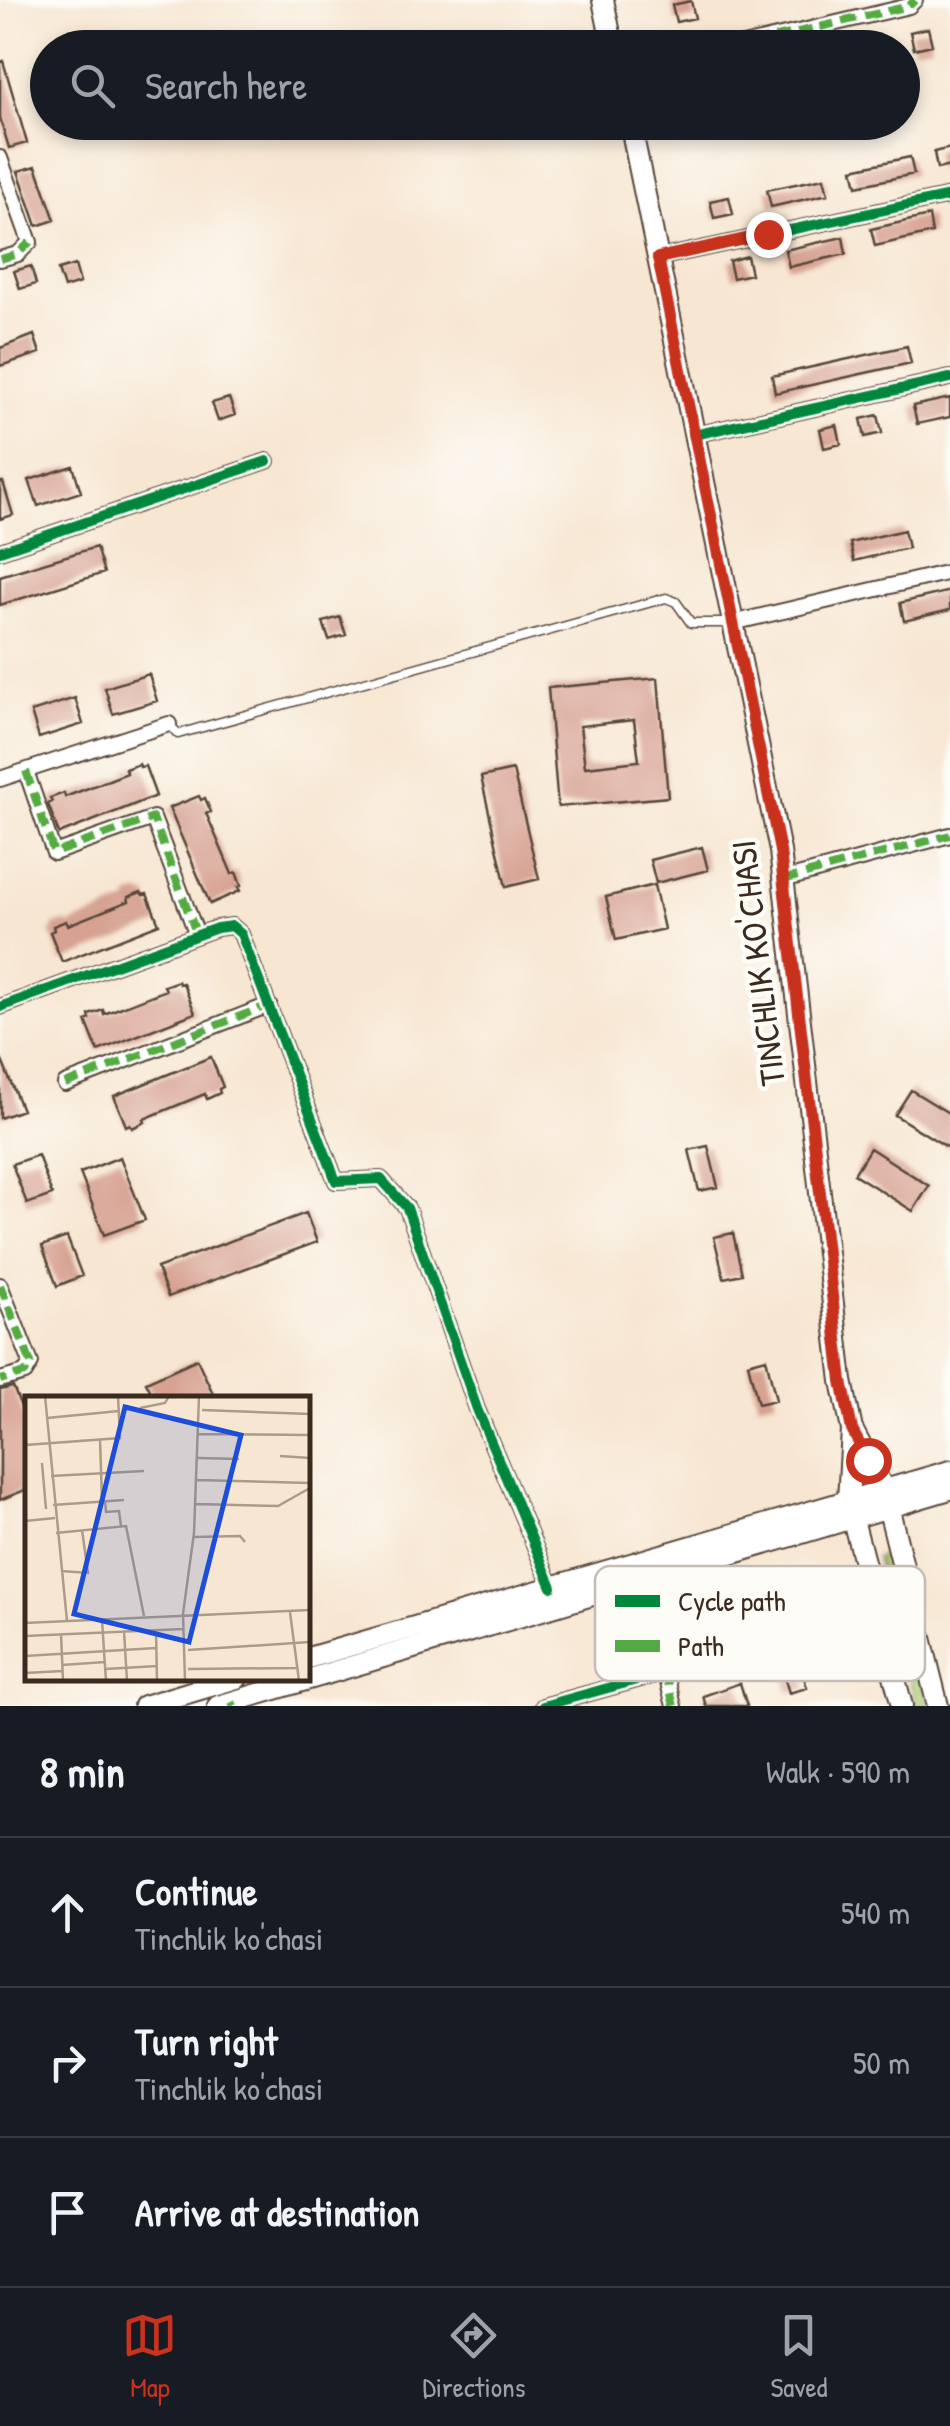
<!DOCTYPE html>
<html lang="en">
<head>
<meta charset="utf-8">
<style>
  body { margin:0; font-family:"Patrick Hand",sans-serif; background:#242831; color:#f1f3f6 }
  .stop { position:absolute; width:30px; height:30px; margin:-22px; border:8px solid #c8321e; border-radius:50%; background:#fff }
  .stop.end { background:#c8321e; border-color:#fff; box-shadow:0 2px 10px #0008 }
  .list { margin:0; padding:0; list-style:none }
  h2 { display:flex; justify-content:space-between; align-items:center; height:130px; margin:0; padding:0 40px; font-size:42px }
  h2 small { font-size:32px; font-weight:400; color:#9ea1a6 }
  .list li { display:grid; grid-template-columns:65px 1fr auto; gap:30px; align-items:center; box-sizing:border-box; height:150px; padding:0 40px; border-top:2px solid #363941 }
  .list b { display:block; font-size:38px; white-space:nowrap }
  .list p { margin:0; font-size:32px; white-space:nowrap; color:#9ea1a6 }
  .list em { font-size:32px; font-style:normal; color:#9ea1a6 }
  .icon { flex:none; width:55px; height:55px; fill:none; stroke:currentColor; stroke-width:2; stroke-linecap:round; stroke-linejoin:round }
  .map { position:relative; flex:none; width:950px; height:1706px; overflow:hidden }
  .search { position:absolute; background:#171b24; box-shadow:0 5px 15px #0003; left:30px; right:30px; top:30px; height:110px; display:flex; align-items:center; gap:25px; box-sizing:border-box; padding:0 35px; border-radius:55px; color:#9ea1a6; font-size:38px }
  .sheet { height:580px; background:#171b24 }
  nav { display:flex; justify-content:space-around; align-items:center; box-sizing:border-box; height:140px; border-top:2px solid #363941; background:#171b24; font-size:28px; color:#9ea1a6 }
  nav a { display:grid; justify-items:center; gap:5px }
  nav .on { color:#c8321e }
  .map>svg:first-child { display:block }
  .green { fill:#aecc73; stroke:#747b48; stroke-width:2.5 }
  .building { fill:#d7a292; fill-rule:evenodd }
  .lines { fill:none; stroke-linecap:round; stroke-linejoin:round }
  .lane-casing { stroke:#574639; stroke-width:11 }
  .street-casing { stroke:#574639; stroke-width:18 }
  .secondary-casing { stroke:#574639; stroke-width:24 }
  .lane { stroke:#fff; stroke-width:8 }
  .street { stroke:#fff; stroke-width:14 }
  .secondary { stroke:#fff; stroke-width:20 }
  .quiet { stroke:#55ab43; stroke-width:8; stroke-dasharray:15 8; stroke-linecap:butt }
  .cycleway-casing { stroke:#fdfcf7; stroke-width:16 }
  .cycleway { stroke:#00873e; stroke-width:10 }
  .route { stroke:#c8321e; stroke-width:12 }
  .labels { text-anchor:middle; stroke-width:9; stroke-linejoin:round; paint-order:stroke }
  .street-label { font-size:35px; fill:#3b2a1e; stroke:#fdfcf7 }
  .inset-road { fill:none; stroke:#ac9b89; stroke-width:2.5 }
  .view { fill:#1d4ed8; fill-opacity:0.15; stroke:#1d4ed8; stroke-width:5 }
  .inset-edge { fill:none; stroke:#3b2a1e; stroke-width:5 }
  .key { fill:#fdfcf7; stroke:#c3bdb6; stroke-width:2.5 }
  .key-label { font-size:28px; fill:#3b2a1e }
</style>
</head>
<body>
<div class="map">
<svg width="950" height="1706" viewBox="0 0 950 1706">
  <rect width="100%" height="100%" fill="#fdfcf7"/>
  <filter id="ink" filterUnits="userSpaceOnUse"><feTurbulence type="fractalNoise" baseFrequency=".01" numOctaves="2"/><feDisplacementMap in="SourceGraphic" scale="20" xChannelSelector="R" yChannelSelector="G"/><feConvolveMatrix kernelMatrix="1 2 1 2 8 2 1 2 1" color-interpolation-filters="sRGB"/></filter>
  <filter id="wash" filterUnits="userSpaceOnUse"><feTurbulence type="fractalNoise" baseFrequency=".0048" numOctaves="4" result="noise"/><feDisplacementMap in="SourceGraphic" scale="40" xChannelSelector="R" yChannelSelector="G"/><feGaussianBlur stdDeviation="2.25" result="paint"/><feColorMatrix in="noise" values="0 0 0 0 0 0 0 0 0 0 0 0 0 0 0 0 0 1.4 0 .05"/><feComposite in="paint" operator="in"/></filter>
  <g filter="url(#wash)">
    <rect width="100%" height="100%" fill="#f7e6d1"/>
    <!-- green -->
    <path class="green" d="M886,1554L929,1706H917L876,1558Z"/>
    <g id="blocks">
      <!-- building -->
      <path class="building" d="M691,1L695,18L676,22L672,5Z
        M928,28L932,45L914,49L910,32Z
        M3,61L27,143L9,148L0,118V62Z
        M950,148V166L937,169L934,152Z
        M910,157L914,174L857,186L853,169Z
        M36,166L55,220L37,226L18,171Z
        M824,178L828,194L771,207L767,190Z
        M729,197L733,214L714,218L710,201Z
        M929,216L932,233L875,246L871,229Z
        M843,237L846,254L789,267L785,250Z
        M747,256L751,274L733,278L729,261Z
        M75,265L80,283L64,288L58,270Z
        M31,266L36,284L20,289L14,271Z
        M34,335L40,353L0,366V348Z
        M907,346L911,363L775,393L772,376Z
        M229,398L235,415L218,421L212,403Z
        M950,398V417L917,424L913,406Z
        M878,415L882,433L865,437L861,419Z
        M837,425L841,444L824,448L820,429Z
        M73,466L81,492L38,506L29,480Z
        M0,482H3L13,515L0,519Z
        M904,530L908,548L854,561L850,543Z
        M96,547L104,573L0,605V576Z
        M950,591V610L904,621L900,603Z
        M340,617L346,635L329,640L323,622Z
        M149,674L157,701L113,714L105,688Z
        M658,678L668,797L558,807L548,688ZM634,720L639,761L585,767L580,726Z
        M75,698L83,724L39,738L31,712Z
        M139,764L140,767L145,766L156,796L59,834L48,804L52,802L50,798L64,793L65,797L127,773L125,769Z
        M513,770L539,879L506,887L481,777Z
        M199,796L201,800L205,798L211,812L206,813L232,874L236,872L241,886L238,887L240,891L210,904L169,808Z
        M702,847L708,870L656,883L650,860Z
        M654,885L664,929L616,940L606,897Z
        M141,892L143,895L147,894L159,924L62,962L50,932L54,930L53,926L66,921L68,925L129,901L128,897Z
        M178,981L179,984L183,983L195,1013L98,1051L86,1021L90,1019L89,1015L103,1010L104,1014L166,990L164,986Z
        M0,1056L22,1110L0,1118Z
        M211,1057L223,1087L219,1089L220,1093L207,1099L205,1094L144,1119L145,1122L132,1128L130,1124L126,1126L114,1096Z
        M911,1090L950,1114V1149L895,1115Z
        M708,1146L718,1187L699,1191L689,1150Z
        M870,1148L929,1186L913,1211L854,1174Z
        M38,1155L52,1195L27,1204L12,1164Z
        M120,1157L145,1220L104,1235L80,1173Z
        M306,1213L317,1242L168,1297L157,1268Z
        M733,1233L742,1274L724,1278L714,1237Z
        M67,1237L82,1276L57,1286L42,1246Z
        M766,1358L776,1400L758,1404L748,1363Z
        M197,1359L215,1398H154L146,1382Z
        M13,1387L28,1424V1489L0,1500V1390Z
        M802,1671L807,1688L789,1693L784,1676Z
        M740,1683L747,1706H706L703,1696Z"/>
    </g>
  </g>
  <g filter="url(#ink)">
    <use href="#blocks" fill-opacity="0" stroke="#574639" stroke-width="2.5"/>
    <g class="lines">
      <!-- lane casing -->
      <g class="lane-casing">
        <path id="lane" d="M169,724L178,734L666,598L676,602L691,623H732"/>
      </g>
      <!-- street casing -->
      <g class="street-casing">
        <path id="street" d="M730,48L909,6L915,0
          M0,158L30,242L18,254L0,259
          M658,258L950,196
          M694,435L950,378
          M0,551L267,461
          M732,623L950,572
          M26,771L54,853L153,818L197,935
          M0,779L169,724
          M783,880L950,835
          M0,1007L217,928L232,926L241,934L336,1181L381,1179L407,1208L477,1409L552,1587
          M65,1084L269,1005
          M0,1285L31,1363L25,1373L0,1380
          M665,1671L674,1706
          M543,1706L878,1613"/>
      </g>
      <!-- secondary casing -->
      <g class="secondary-casing">
        <path id="secondary" d="M603,0L613,48
          M630,122L780,851L842,1381L852,1430L848,1501L902,1706
          M853,1431L884,1490L938,1706
          M308,1658L950,1471
          M144,1706L237,1678
          M218,1706L950,1489"/>
      </g>
      <!-- lane -->
      <use href="#lane" class="lane"/>
      <!-- street -->
      <use href="#street" class="street"/>
      <!-- secondary -->
      <use href="#secondary" class="secondary"/>
      <!-- quiet -->
      <path class="quiet" d="M730,48L909,6L915,0
        M0,259L18,254L30,242
        M26,771L54,853L153,818L197,935
        M783,880L950,835
        M65,1084L269,1005
        M0,1285L31,1363L25,1373L0,1380
        M665,1671L674,1706
        M232,1702L234,1706"/>
      <!-- cycleway casing -->
      <g class="cycleway-casing">
        <path id="cycleway" d="M658,258L950,196
          M694,435L950,378
          M0,551L267,461
          M0,1007L217,928L232,926L241,934L336,1181L381,1179L407,1208L477,1409L552,1587
          M543,1706L878,1613"/>
      </g>
      <!-- cycleway -->
      <use href="#cycleway" class="cycleway"/>
    </g>
  </g>
  <g class="lines" filter="url(#ink)">
    <!-- route -->
    <path class="route" d="M768,234L658,258L780,851L842,1381L852,1430L868,1460"/>
  </g>
  <g class="labels">
    <!-- street labels -->
    <g class="street-label">
      <text transform="translate(758 963) rotate(-97)" y="12">TINCHLIK KO'CHASI</text>
    </g>
  </g>
  <!-- overview -->
  <g transform="translate(25 1396)">
    <rect width="285" height="285" fill="#f7e6d1"/>
    <path class="inset-road" d="M20,0L42,225M115,12L140,7L144,0M177,14L285,18M22,22L94,15M173,38L285,39M75,43L77,105M0,49L95,42L93,0M255,60L285,62M173,62L214,63M17,67L21,113M26,80L119,75M172,84L285,87M80,105L81,116L94,115L96,130M170,108L253,110L285,92M28,109L99,104M0,125L30,122M31,137L101,130L119,220M169,141L215,140L220,146M36,175L63,177L57,134M265,216L274,285M77,224L81,285M0,227L285,214M131,234L132,285M99,235L102,285M36,238L38,285M0,240L158,233M163,254L285,246M0,260L131,252M37,269L80,266M80,273L132,270M163,273L271,272M0,277L38,275M160,285L158,218L169,137L174,0"/>
    <path class="view" d="M100,11L216,39L164,246L49,218Z"/>
    <rect width="285" height="285" class="inset-edge"/>
  </g>
  <!-- legend -->
  <rect x="595" y="1566" width="330" height="115" rx="15" class="key"/>
  <rect x="615" y="1595" width="45" height="12" fill="#00873e"/>
  <rect x="615" y="1640" width="45" height="12" fill="#55ab43"/>
  <g class="key-label">
    <text x="678" y="1611">Cycle path</text>
    <text x="678" y="1656">Path</text>
  </g>
</svg>
<div class="stop" style="left:868px;top:1460px"></div>
<div class="stop end" style="left:768px;top:234px"></div>
<div class="search"><svg class="icon" aria-label="search" viewBox="0 0 24 24"><circle cx="10" cy="10" r="6"/><path d="M15 15l6 6"/></svg>Search here</div>
</div>
<section class="sheet">
<h2>8 min<small>Walk · 590 m</small></h2>
<ul class="list">
<li><svg class="icon" aria-label="ahead" viewBox="0 0 24 24"><path d="M12 20V5M6 11l6-6 6 6"/></svg><div><b>Continue</b><p>Tinchlik ko'chasi</p></div><em>540 m</em></li>
<li><svg class="icon" aria-label="right" viewBox="0 0 24 24"><path d="M7 20v-9h11M14 6l5 5-5 5"/></svg><div><b>Turn right</b><p>Tinchlik ko'chasi</p></div><em>50 m</em></li>
<li><svg class="icon" aria-label="arrive" viewBox="0 0 24 24"><path d="M6 21V4h12l-3 4 3 4H6"/></svg><div><b>Arrive at destination</b></div></li>
</ul>
</section>
<nav>
<a class="on"><svg class="icon" aria-label="map" viewBox="0 0 24 24"><path d="M3 6l6-2 6 2 6-2v14l-6 2-6-2-6 2zM9 4v14M15 6v14"/></svg>Map</a>
<a><svg class="icon" aria-label="directions" viewBox="0 0 24 24"><path d="M12 3l9 9-9 9-9-9zM9 14v-3h6M13 9l2 2-2 2"/></svg>Directions</a>
<a><svg class="icon" aria-label="saved" viewBox="0 0 24 24"><path d="M7 4h10v16l-5-4-5 4z"/></svg>Saved</a>
</nav>
</body>
</html>
